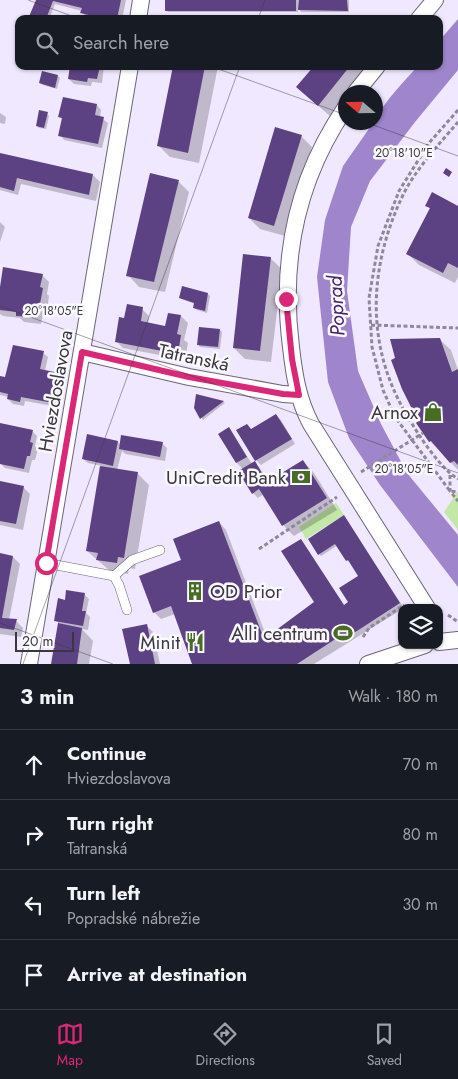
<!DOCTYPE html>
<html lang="en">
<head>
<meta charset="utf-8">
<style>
  body { margin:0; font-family:Jost,sans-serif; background:#242831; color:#f1f3f6 }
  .controls { position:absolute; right:15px; bottom:15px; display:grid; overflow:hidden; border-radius:10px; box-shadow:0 1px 4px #0004 }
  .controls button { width:45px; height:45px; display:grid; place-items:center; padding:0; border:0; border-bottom:1px solid #363941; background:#171b24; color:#f1f3f6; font:25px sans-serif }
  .compass { position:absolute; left:338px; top:85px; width:45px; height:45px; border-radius:50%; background:#171b24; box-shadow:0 1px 4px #0004; rotate:290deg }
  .scale { position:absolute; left:15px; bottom:12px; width:59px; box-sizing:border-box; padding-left:5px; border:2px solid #3a3740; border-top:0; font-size:14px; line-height:18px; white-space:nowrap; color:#3a3740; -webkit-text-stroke:4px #faf9fe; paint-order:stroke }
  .stop { position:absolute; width:15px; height:15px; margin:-11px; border:4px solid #db2777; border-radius:50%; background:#fff }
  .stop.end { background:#db2777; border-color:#fff; box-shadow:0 1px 5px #0008 }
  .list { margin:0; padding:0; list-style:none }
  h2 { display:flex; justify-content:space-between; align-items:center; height:65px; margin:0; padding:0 20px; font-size:21px }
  h2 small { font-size:16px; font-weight:400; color:#9ea1a6 }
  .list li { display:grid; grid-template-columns:32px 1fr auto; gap:15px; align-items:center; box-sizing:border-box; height:70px; padding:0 20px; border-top:1px solid #363941 }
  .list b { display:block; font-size:19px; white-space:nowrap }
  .list p { margin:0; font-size:16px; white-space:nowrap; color:#9ea1a6 }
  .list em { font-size:16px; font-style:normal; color:#9ea1a6 }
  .icon { flex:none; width:28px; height:28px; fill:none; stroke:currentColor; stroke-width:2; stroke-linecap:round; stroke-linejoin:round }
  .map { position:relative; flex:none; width:458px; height:664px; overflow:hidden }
  .search { position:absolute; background:#171b24; box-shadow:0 1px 4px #0004; left:15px; right:15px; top:15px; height:55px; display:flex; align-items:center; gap:12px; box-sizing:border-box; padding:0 18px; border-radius:10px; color:#9ea1a6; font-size:19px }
  .sheet { height:345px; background:#171b24 }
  nav { display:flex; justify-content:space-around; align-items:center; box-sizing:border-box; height:70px; border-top:1px solid #363941; background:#171b24; font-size:14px; color:#9ea1a6 }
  nav a { display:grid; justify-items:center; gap:2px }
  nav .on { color:#db2777 }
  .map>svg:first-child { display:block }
  .green { fill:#c3e7a7 }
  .water { fill:#9f85cc }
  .shadow { fill:#0003 }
  .building { fill:#5c4283 }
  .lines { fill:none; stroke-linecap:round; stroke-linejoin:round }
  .lane-casing { stroke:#6c6578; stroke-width:10 }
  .street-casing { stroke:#6c6578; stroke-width:18 }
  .path { stroke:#8e8898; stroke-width:3; stroke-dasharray:4 2.5; stroke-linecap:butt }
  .lane { stroke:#fff; stroke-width:9 }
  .street { stroke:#fff; stroke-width:16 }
  .route { stroke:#db2777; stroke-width:6 }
  .ticks { fill:none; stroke:#3a3740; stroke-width:1; stroke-opacity:0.45 }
  .labels { text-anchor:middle; stroke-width:5; stroke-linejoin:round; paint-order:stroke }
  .street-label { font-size:19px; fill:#3a3740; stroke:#faf9fe }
  .poi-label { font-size:19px; fill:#3a3740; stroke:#faf9fe; text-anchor:end }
  .water-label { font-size:20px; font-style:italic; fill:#472074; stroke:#faf9fe }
  .ticks-label { font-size:12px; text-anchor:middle; fill:#3a3740; stroke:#faf9fe; stroke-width:5; stroke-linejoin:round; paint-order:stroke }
</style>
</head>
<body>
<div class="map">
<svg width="458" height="664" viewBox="0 0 458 664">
  <rect width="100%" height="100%" fill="#f0e8ff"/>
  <!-- green -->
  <path class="green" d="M458,491V530L444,512Z
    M336,503L344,515L306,539L299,527Z"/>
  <!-- water -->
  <path class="water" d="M458,19V70L415,122L370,181L351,227L347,291L358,371L381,424L407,473L458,535V587L380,485L349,438L328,382L317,277L325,220L343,166L373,123L376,122C376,110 408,77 418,66H439V41Z"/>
  <!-- shadow -->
  <path class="shadow" d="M38,0H126L122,19H92L86,18L82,11L55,4L49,19H29Z
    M166,0H349V12H301L298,8V12H168L166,10Z
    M72,66H104L102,83L92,82L91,86L74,84L69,79Z
    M175,66H218L199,163L170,157L159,146Z
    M316,66H371L349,92H346V97L330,116L309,98Z
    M43,72L58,76L60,78L57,89L43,85L40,83Z
    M97,105L101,110L100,117L108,123L102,148L64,140L60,135L63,120L60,117Z
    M0,113L6,117L5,124L0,123Z
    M47,114L49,116L46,129L39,128L37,126Z
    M301,136L312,147L285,236L260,229L249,218Z
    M0,154L93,175L100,182L96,201L21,184L18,195L0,190Z
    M178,181L189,192L165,292L139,287L128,275Z
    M427,205L458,208V277L455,283L419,265L408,254L430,209Z
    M0,222L5,227L0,242Z
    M270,258L282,269L271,362L245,359L234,348Z
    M42,275L49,282L47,294L49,296L47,310L44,309L41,324L24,322L20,318L3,316L0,314V288Z
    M208,294L210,296L207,313L197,310L194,308L195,304L180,298Z
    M142,309L149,316L148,324L166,328L181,316L188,323L184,340L188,343L185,360L123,348L116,341L125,320Z
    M220,330L222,332L220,349L200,347L198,344Z
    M439,339L451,350L458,370V470L430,441Z
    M43,353L48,357L45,371L59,374L63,379L58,407L25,401L24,406L13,404L8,399L9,397L0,395V378L6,379Z
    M198,396L223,402L225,403L203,420L195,408Z
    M276,415L281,420L295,444L261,465L256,460L238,431L252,430Z
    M0,424L32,431L37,436L35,446L38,449L35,460H32L29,473L5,468L0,463Z
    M229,429L233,434L252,464L254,462L259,467L269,482L303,461L314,473L337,510L294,536L283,525L264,494L258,498L253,493L243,469L237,463L220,434Z
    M88,436L118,442L121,445L162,443L167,448L165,461L125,454L122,451L117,470L138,474L149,485L135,569L129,568L128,574L109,570L87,551L102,466L88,463L83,459Z
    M0,482L23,487L30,494L23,530L0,525Z
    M344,517L404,608L314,664H193L175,614L161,619L154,612L183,561L219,522L226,530L267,638L344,607L350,603L360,576L351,561L349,562L347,560L338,545L321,556L319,554Z
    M0,555L13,557L20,564L9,620L16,621L23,628L21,637L0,634Z
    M84,594L89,599L86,613L90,617L88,630L82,629L93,641L89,664H53L59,624L56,620L66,601Z
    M146,625L153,632L160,664H131Z"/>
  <!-- building -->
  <path class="building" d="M36,0H121L117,19H105L80,13L82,8L53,1L46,19H28Z
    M165,0H296V11H165Z
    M299,0H347L348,11L298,10Z
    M70,66H100L97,79L88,78L87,82L68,79Z
    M173,66H205L188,153L157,146Z
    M314,66H350L318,106L296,87Z
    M42,71L58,75L55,88L39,83Z
    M63,97L97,104L95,115L104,117L98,144L58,136L62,118L58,117Z
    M39,110L48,112L44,128L36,126Z
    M275,127L302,135L274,226L248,218Z
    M0,153L93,174L89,195L17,178L14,191L0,187Z
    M446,168L452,172L449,177L443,173Z
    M150,173L179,180L154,282L126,276Z
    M432,192L458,206V268L448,263L443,273L406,254L430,208L425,206Z
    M243,254L271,257L260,351L233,348Z
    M3,267L43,274L40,287L43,288L40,304L37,303L35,317L16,316V312L0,310V287Z
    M182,286L208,293L205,311L193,308L194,303L179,298Z
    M127,304L143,307L141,321L165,326L168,313L181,315L177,334L181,335L178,354L115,342L119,317L124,318Z
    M199,327L220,329L218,347L197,345Z
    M440,338L452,372L458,369V465L454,461L450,463L431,441L429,442L416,423L418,421L402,389L391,360L395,358L390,339Z
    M13,345L44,351L40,369L59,373L53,403L21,397L20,402L7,399L8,394L0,392V376L5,377Z
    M196,394L224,401L200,419L194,408Z
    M276,414L292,439L255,461L236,430L247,424L251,429Z
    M0,423L33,430L30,442L33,443L30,456H27L24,469L0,464Z
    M229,427L247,457L236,463L218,434Z
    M87,434L118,441L113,466L82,459Z
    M121,435L163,442L160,457L119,449Z
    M303,460L327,498L282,526L259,489L252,494L238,471L255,461L267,482Z
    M100,466L138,472L124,558L118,557L117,563L96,560L98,553L86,551Z
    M0,481L24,486L16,524L0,521Z
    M344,515L400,603L340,642L337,638L297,664H192L171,606L153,613L139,576L181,560L173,539L219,521L264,639L314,602L281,551L301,539L344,605L348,602L339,588L358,576L348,560L346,561L335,544L318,555L308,539Z
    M0,553L13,556L2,618L17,619L14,630L0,628Z
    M66,590L85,593L82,611H86L83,626L54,621L58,598L65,600Z
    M58,623L82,628L77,664H51Z
    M147,624L155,664H130L122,629Z"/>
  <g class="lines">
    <!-- lane casing -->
    <g class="lane-casing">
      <path id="lane" d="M46,563L114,576L119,585L127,610
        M114,576L132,560L160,550"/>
    </g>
    <!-- street casing -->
    <g class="street-casing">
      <path id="street" d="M138,19L141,0
        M419,19L435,0
        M356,92L377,66
        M346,107C296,180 280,260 291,347C294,374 298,400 311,424L427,608
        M82,352L189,377L283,394L299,395
        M439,642L458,640
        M29,664L130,66
        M368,664L425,645"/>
    </g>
    <!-- path -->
    <path class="path" d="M458,110L429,143L399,191L378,246L369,298L372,347L383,390L395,417L450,491L458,492
      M458,122C440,143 415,170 403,195C368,268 365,347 408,417C419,436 440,468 458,479
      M371,325L458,328
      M361,472L423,433
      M450,475V491L458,501
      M259,549L337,497
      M448,615L458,622
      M363,637L369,628L404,605"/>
    <!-- lane -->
    <use href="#lane" class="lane"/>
    <!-- street -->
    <use href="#street" class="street"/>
  </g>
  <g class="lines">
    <!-- route -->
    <path class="route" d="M46,563L82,352L189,377L283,394L299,395L292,359L286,299"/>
  </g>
  <!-- ticks -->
  <path class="ticks" d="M28,0L80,19M258,19L265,0M210,66L346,115M365,122L458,156M0,306L458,473M0,623L113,664M23,664L240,66"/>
  <!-- icons -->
  <defs>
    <g id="shop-bare" transform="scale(1.5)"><path d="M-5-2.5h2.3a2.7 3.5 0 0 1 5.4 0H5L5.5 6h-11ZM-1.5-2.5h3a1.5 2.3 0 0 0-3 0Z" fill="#496c25" stroke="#faf9fe" stroke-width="2.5" paint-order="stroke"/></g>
    <g id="bank-bare" transform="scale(1.5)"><path d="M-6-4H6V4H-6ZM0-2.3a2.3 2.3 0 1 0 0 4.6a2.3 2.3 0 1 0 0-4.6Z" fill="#496c25" stroke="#faf9fe" stroke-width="2.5" paint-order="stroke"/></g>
    <g id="building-bare" transform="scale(1.5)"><path d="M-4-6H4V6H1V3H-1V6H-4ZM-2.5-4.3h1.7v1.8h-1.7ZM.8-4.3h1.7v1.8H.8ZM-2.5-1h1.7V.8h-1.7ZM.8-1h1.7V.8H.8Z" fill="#496c25" stroke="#faf9fe" stroke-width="2.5" paint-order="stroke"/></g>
    <g id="stadium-bare" transform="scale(1.5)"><path d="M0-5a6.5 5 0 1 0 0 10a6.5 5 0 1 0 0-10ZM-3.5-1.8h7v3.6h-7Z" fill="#496c25" stroke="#faf9fe" stroke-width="2.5" paint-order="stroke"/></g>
    <g id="restaurant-bare" transform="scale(1.5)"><path d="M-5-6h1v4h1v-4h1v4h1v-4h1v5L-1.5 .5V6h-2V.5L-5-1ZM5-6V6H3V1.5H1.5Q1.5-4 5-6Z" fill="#496c25" stroke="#faf9fe" stroke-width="2.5" paint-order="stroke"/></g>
  </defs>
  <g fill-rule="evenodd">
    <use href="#shop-bare" x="433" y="412"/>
    <use href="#bank-bare" x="301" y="477"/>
    <use href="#building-bare" x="195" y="591"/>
    <use href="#stadium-bare" x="343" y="633"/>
    <use href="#restaurant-bare" x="195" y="642"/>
  </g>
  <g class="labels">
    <!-- street labels -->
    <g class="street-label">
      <text transform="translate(194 357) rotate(12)" y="7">Tatranská</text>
      <text transform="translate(55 391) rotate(-80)" y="7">Hviezdoslavova</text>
    </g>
    <!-- poi labels -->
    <g class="poi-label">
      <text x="418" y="419">Arnox</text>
      <text x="286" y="484">UniCredit Bank</text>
      <text x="210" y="598" text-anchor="start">OD Prior</text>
      <text x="328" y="640">Alli centrum</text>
      <text x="180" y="649">Minit</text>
    </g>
    <!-- water labels -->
    <g class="water-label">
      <text transform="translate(336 306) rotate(-93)" y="7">Poprad</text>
    </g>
  </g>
  <g class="ticks-label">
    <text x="404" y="157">20°18'10"E</text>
    <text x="54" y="315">20°18'05"E</text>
    <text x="404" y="473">20°18'05"E</text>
  </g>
</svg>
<div class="controls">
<button><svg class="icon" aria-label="layers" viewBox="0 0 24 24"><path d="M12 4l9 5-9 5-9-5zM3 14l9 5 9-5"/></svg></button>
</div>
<svg class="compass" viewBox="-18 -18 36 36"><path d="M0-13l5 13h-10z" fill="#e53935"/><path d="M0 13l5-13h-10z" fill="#9ea1a6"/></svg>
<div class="scale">20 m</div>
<div class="stop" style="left:46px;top:563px"></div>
<div class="stop end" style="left:286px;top:299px"></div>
<div class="search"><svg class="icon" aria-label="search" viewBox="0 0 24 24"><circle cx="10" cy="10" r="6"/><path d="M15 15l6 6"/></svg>Search here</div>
</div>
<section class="sheet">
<h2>3 min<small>Walk · 180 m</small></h2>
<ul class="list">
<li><svg class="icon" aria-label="ahead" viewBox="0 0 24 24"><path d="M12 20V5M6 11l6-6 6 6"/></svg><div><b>Continue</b><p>Hviezdoslavova</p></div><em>70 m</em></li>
<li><svg class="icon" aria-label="right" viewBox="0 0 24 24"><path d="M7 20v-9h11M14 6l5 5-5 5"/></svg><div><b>Turn right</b><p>Tatranská</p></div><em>80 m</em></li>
<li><svg class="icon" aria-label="left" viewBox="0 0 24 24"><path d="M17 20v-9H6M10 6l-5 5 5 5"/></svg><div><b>Turn left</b><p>Popradské nábrežie</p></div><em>30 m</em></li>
<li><svg class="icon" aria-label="arrive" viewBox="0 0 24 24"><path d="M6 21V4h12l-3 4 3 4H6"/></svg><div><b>Arrive at destination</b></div></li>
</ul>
</section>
<nav>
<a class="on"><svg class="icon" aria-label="map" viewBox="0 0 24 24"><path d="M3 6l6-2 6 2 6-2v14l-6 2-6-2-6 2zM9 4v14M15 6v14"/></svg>Map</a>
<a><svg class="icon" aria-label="directions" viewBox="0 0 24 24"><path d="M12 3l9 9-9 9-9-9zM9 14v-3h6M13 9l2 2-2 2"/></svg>Directions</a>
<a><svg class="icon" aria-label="saved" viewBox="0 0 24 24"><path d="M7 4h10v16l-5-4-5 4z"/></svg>Saved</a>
</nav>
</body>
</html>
